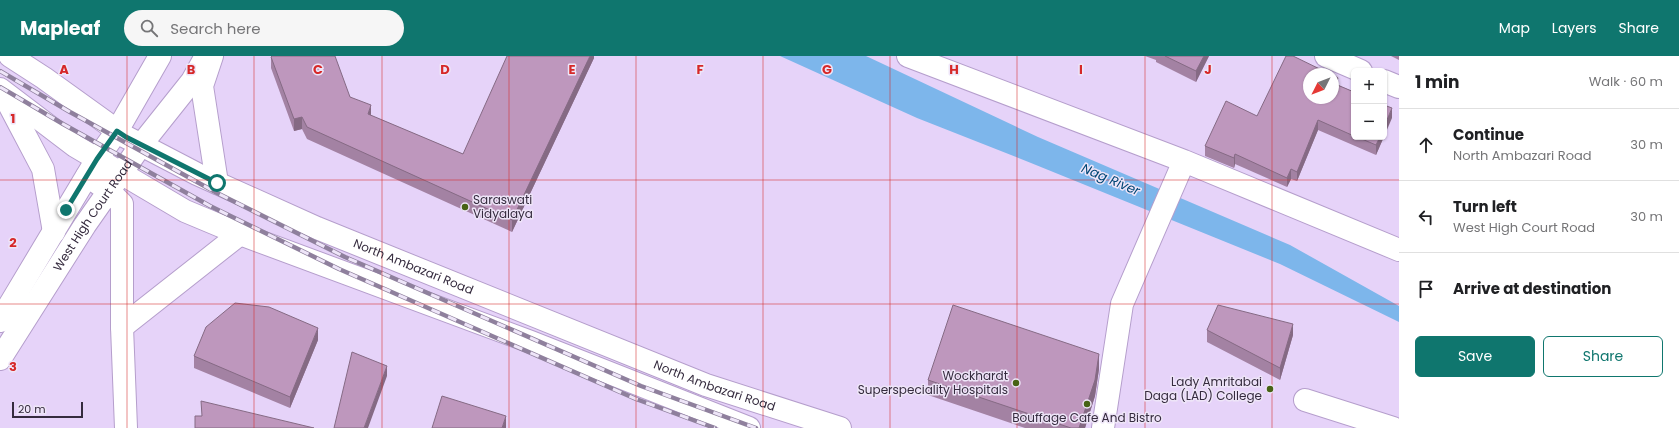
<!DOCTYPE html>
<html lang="en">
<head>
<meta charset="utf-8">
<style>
  body { margin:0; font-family:Poppins,sans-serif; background:#f6f6f6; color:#202124 }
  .controls { position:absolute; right:12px; top:12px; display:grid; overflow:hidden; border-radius:6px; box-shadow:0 1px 3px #0004 }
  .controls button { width:36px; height:36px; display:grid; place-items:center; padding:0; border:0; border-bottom:1px solid #e0e0e0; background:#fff; color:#202124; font:20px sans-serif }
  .compass { position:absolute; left:1303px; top:12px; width:36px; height:36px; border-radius:50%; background:#fff; box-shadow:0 1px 3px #0004; rotate:228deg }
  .scale { position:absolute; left:12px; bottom:10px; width:71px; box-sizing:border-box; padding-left:4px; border:2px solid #352b3e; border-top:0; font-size:11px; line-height:14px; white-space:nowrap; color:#352b3e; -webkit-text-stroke:3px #eee5f8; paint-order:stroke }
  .stop { position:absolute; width:12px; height:12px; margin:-9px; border:3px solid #0f766e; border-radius:50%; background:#fff }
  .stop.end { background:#0f766e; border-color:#fff; box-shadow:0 1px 4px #0008 }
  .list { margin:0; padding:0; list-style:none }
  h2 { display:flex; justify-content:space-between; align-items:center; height:52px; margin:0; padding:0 16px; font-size:17px }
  h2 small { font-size:13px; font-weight:400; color:#757577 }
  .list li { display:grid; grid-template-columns:26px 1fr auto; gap:12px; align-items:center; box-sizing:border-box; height:72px; padding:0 16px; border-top:1px solid #e0e0e0 }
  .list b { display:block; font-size:15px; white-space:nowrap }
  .list p { margin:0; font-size:13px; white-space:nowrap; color:#757577 }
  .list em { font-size:13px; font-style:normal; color:#757577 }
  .actions { display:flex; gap:8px; padding:12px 16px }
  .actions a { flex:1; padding:9px 0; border:1px solid #0f766e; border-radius:6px; text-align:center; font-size:14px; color:#0f766e }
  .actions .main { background:#0f766e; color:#fff }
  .icon { flex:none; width:22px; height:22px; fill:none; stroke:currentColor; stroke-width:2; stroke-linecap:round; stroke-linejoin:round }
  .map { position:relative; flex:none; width:1399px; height:372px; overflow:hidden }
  header { display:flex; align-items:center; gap:24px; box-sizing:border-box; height:56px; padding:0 20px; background:#0f766e; color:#fff }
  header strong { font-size:19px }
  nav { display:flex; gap:22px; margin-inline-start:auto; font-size:14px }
  .search { width:280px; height:36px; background:#f6f6f6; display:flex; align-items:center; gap:10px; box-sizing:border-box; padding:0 14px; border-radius:22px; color:#757577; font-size:15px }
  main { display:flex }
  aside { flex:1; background:#fff }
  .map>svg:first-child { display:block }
  .water { fill:#7db6eb }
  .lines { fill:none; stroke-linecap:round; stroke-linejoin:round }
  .minor-casing { stroke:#b59ecc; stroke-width:24 }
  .tertiary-casing { stroke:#b59ecc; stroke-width:24 }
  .secondary-casing { stroke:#b59ecc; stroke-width:24 }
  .primary-casing { stroke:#b59ecc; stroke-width:24 }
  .minor { stroke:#fff; stroke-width:22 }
  .tertiary { stroke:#fff; stroke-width:22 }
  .secondary { stroke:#fff; stroke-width:22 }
  .primary { stroke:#fff; stroke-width:22 }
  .rail-casing { stroke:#8f809d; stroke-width:4.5 }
  .rail { stroke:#eee5f8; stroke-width:3; stroke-dasharray:9; stroke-linecap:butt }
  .wall { fill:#a382a3 }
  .shaded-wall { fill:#856a84 }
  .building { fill:#be97bd; stroke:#856a84 }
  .route { stroke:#0f766e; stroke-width:5 }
  .grid { fill:none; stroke:#d62828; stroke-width:1; stroke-opacity:0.55 }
  .poi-dot { fill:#476315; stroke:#eee5f8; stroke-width:1.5 }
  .labels { text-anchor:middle; stroke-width:3; stroke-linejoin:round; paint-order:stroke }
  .poi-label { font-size:12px; fill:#352b3e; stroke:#eee5f8; text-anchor:end }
  .street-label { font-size:12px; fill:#352b3e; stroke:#eee5f8 }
  .water-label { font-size:13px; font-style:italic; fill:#014675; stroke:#eee5f8 }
  .grid-label { font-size:13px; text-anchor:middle; font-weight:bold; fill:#d62828; stroke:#eee5f8; stroke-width:3; stroke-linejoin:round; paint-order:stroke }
</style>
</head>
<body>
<header>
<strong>Mapleaf</strong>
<div class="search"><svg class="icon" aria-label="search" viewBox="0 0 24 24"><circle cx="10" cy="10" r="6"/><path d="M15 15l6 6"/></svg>Search here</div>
<nav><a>Map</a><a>Layers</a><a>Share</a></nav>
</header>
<main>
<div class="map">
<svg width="1399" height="372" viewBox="0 0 1399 372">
  <rect width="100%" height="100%" fill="#e6d3f9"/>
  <!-- water -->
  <path class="water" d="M780,0H866L1038,81L1290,189L1399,250V266L1280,208L1031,107L917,62Z"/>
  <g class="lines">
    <!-- minor casing -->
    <g class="minor-casing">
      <path id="minor" d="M908,0L1184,105L1399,194
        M1326,0L1361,15
        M1384,25L1399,31
        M1305,344L1393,372
        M1103,372L1122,248L1184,105"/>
    </g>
    <!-- tertiary casing -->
    <g class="tertiary-casing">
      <path id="tertiary" d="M87,120L109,135L122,148V271L126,372"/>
    </g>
    <!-- secondary casing -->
    <g class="secondary-casing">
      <g id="secondary">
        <path id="s1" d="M10,0L44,22L126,81L197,118L317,172L706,329L840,372"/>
        <path d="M212,0L202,30L217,127"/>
        <path d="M0,33L75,90L185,155L240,178L531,286L749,372"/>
        <path d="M5,41L43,113L54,176"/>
        <path d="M122,271L240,178"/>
      </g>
    </g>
    <!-- primary casing -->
    <g class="primary-casing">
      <g id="primary">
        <path d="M0,265L97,103L117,75L160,0"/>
        <path id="s2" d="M0,303L85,169L141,89L192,25L206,0"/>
      </g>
    </g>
    <!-- minor -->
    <use href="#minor" class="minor"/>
    <!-- tertiary -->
    <use href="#tertiary" class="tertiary"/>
    <!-- secondary -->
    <use href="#secondary" class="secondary"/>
    <!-- primary -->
    <use href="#primary" class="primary"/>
    <!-- rail casing -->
    <g class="rail-casing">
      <path id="rail" d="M0,15L70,56L217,137L345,201L641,330L756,372
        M0,31L63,68L210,150L339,213L636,343L715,372"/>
    </g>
    <!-- rail -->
    <use href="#rail" class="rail"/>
  </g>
  <!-- wall -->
  <path class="wall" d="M594,0V2L512,176L307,83L302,73L294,75L271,12V1L350,41L371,60L463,98Z
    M1145,0H1209L1196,26L1156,6V4Z
    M1391,0H1399V4Z
    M1338,29L1354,36V81H1384L1392,62L1376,99L1318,74L1297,125L1291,123L1287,131L1235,108L1234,112L1205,100V90L1257,60Z
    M1207,274L1293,279L1280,324L1207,286Z
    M318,284L290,352L194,312V300Z
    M1099,313L1095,340L1085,372H1025L928,339V324Z"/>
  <!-- shaded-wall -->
  <path class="shaded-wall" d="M590,0H594V2L512,176V164Z
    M1204,0H1209L1196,26V15Z
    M1338,22V32L1335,28Z
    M371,49V61L368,58Z
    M1392,52V62L1376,99V89L1380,81H1384V71Z
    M302,61V73L294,75V63Z
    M1318,64V74L1297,125V116Z
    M1235,98V108L1234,112V102Z
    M1291,113V123L1287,131V122Z
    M1293,268V279L1280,324V312Z
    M318,272V284L290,352V341Z
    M1099,298V313L1095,340L1085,372H1079Z
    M387,310V320L368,372H364Z
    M506,360V372H502Z"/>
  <!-- building -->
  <path class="building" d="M272,0H335L350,41L371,49L368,58L463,98L507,0H590L512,164L307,71L302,61L294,63L271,1Z
    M1165,0H1204L1196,15Z
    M1286,0H1293L1330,18H1309V42H1333V19L1338,22L1335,28L1354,36V80L1318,64L1297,116L1291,113L1287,122L1235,98L1234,102L1205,90L1226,45L1257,60Z
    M1384,49L1392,52L1384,71Z
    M1357,81H1380L1376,89Z
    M235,247L269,251L318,272L290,341L194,300L206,271Z
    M953,249L1099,298L1095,324L1079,372H1071L928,324Z
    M1218,249L1293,268L1280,312L1207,274Z
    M352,296L387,310L364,372H334Z
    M442,340L506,360L502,372H432Z
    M201,345L314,372H195V360H202Z"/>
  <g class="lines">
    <!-- route -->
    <path class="route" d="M66,154L97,103L117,75L126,81L217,127"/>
  </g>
  <!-- grid -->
  <path class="grid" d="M127,0V372M254,0V372M382,0V372M509,0V372M636,0V372M763,0V372M890,0V372M1017,0V372M1145,0V372M1272,0V372M0,124H1399M0,248H1399"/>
  <!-- markers -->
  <g class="poi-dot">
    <circle cx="465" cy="151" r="4"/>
    <circle cx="1016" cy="327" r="4"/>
    <circle cx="1270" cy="333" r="4"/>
    <circle cx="1087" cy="348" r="4"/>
  </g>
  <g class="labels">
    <!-- poi labels -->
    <g class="poi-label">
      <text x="473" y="148" text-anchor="start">Saraswati<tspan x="473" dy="14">Vidyalaya</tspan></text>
      <text x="1008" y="324">Wockhardt<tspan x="1008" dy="14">Superspeciality Hospitals</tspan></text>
      <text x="1262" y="330">Lady Amritabai<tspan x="1262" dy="14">Daga (LAD) College</tspan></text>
      <text x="1087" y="366" text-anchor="middle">Bouffage Cafe And Bistro</text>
    </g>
    <!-- street labels -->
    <g class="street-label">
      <text dy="4" stroke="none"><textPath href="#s2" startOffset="171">West High Court Road</textPath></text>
      <text dy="4" stroke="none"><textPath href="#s1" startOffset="457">North Ambazari Road</textPath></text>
      <text dy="4" stroke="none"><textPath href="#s1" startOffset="781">North Ambazari Road</textPath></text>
    </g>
    <!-- water labels -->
    <g class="water-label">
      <text transform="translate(1111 123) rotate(23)" y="5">Nag River</text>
    </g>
  </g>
  <g class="grid-label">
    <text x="64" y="18">A</text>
    <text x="191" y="18">B</text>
    <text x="318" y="18">C</text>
    <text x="445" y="18">D</text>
    <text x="572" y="18">E</text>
    <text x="700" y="18">F</text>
    <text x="827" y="18">G</text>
    <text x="954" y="18">H</text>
    <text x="1081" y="18">I</text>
    <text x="1208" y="18">J</text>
    <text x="13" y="67">1</text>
    <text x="13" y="191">2</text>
    <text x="13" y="315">3</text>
  </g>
</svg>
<div class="controls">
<button>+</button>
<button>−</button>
</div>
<svg class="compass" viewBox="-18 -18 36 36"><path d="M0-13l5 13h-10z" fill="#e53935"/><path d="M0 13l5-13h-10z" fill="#757577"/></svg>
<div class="scale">20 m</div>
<div class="stop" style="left:217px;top:127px"></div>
<div class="stop end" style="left:66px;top:154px"></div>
</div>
<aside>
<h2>1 min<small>Walk · 60 m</small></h2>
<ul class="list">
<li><svg class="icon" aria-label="ahead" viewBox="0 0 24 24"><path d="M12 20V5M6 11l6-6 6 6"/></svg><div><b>Continue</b><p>North Ambazari Road</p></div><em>30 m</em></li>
<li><svg class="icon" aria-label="left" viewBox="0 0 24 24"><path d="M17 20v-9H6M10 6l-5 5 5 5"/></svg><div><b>Turn left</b><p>West High Court Road</p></div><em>30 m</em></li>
<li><svg class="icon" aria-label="arrive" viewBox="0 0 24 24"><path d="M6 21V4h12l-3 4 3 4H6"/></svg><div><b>Arrive at destination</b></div></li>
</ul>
<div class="actions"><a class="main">Save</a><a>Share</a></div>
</aside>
</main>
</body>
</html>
